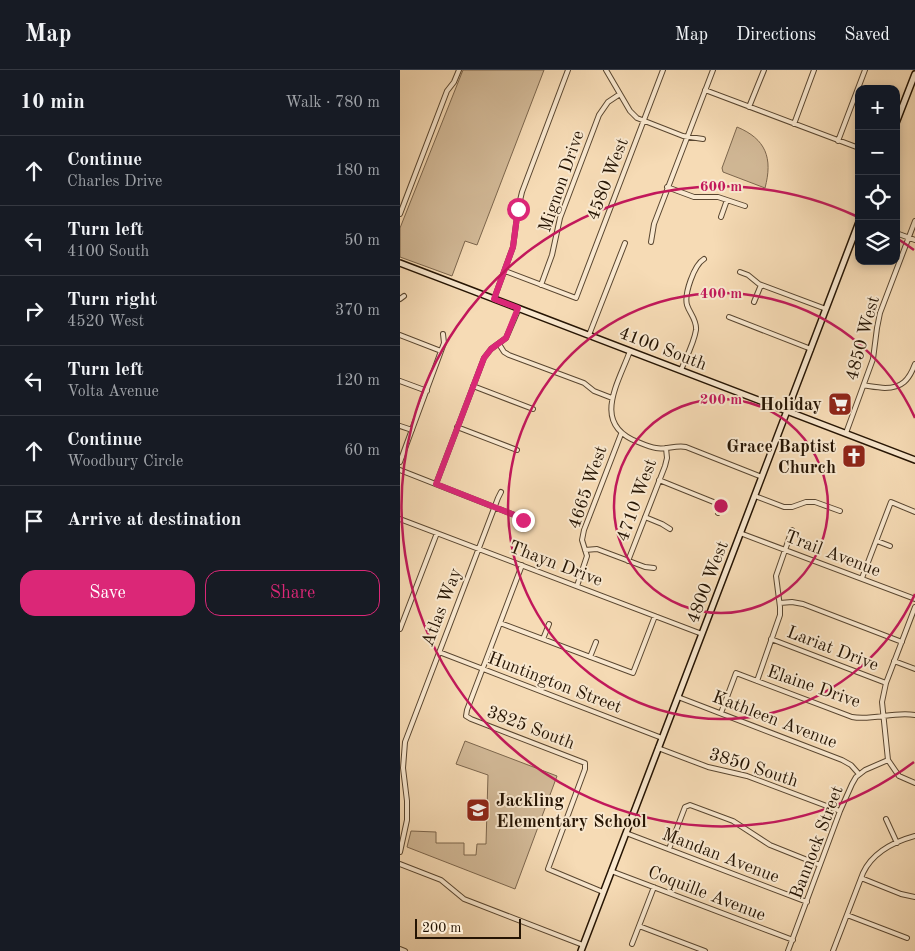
<!DOCTYPE html>
<html lang="en">
<head>
<meta charset="utf-8">
<style>
  body { margin:0; font-family:"Old Standard TT",serif; background:#242831; color:#f1f3f6 }
  .controls { position:absolute; right:15px; top:15px; display:grid; overflow:hidden; border-radius:10px; box-shadow:0 2px 8px #0003 }
  .controls button { width:45px; height:45px; display:grid; place-items:center; padding:0; border:0; border-bottom:1px solid #363941; background:#171b24; color:#f1f3f6; font:25px sans-serif }
  .scale { position:absolute; left:15px; bottom:12px; width:106px; box-sizing:border-box; padding-left:5px; border:2px solid #251403; border-top:0; font-size:14px; line-height:18px; white-space:nowrap; color:#251403; -webkit-text-stroke:4px #f9e8cf; paint-order:stroke }
  .stop { position:absolute; width:15px; height:15px; margin:-11px; border:4px solid #db2777; border-radius:50%; background:#fff }
  .stop.end { background:#db2777; border-color:#fff; box-shadow:0 1px 5px #0008 }
  .list { margin:0; padding:0; list-style:none }
  h2 { display:flex; justify-content:space-between; align-items:center; height:65px; margin:0; padding:0 20px; font-size:21px }
  h2 small { font-size:16px; font-weight:400; color:#9ea1a6 }
  .list li { display:grid; grid-template-columns:32px 1fr auto; gap:15px; align-items:center; box-sizing:border-box; height:70px; padding:0 20px; border-top:1px solid #363941 }
  .list b { display:block; font-size:19px; white-space:nowrap }
  .list p { margin:0; font-size:16px; white-space:nowrap; color:#9ea1a6 }
  .list em { font-size:16px; font-style:normal; color:#9ea1a6 }
  .actions { display:flex; gap:10px; padding:15px 20px }
  .actions a { flex:1; padding:11px 0; border:1px solid #db2777; border-radius:15px; text-align:center; font-size:18px; color:#db2777 }
  .actions .main { background:#db2777; color:#fff }
  .icon { flex:none; width:28px; height:28px; fill:none; stroke:currentColor; stroke-width:2; stroke-linecap:round; stroke-linejoin:round }
  .map { position:relative; flex:none; width:515px; height:881px; overflow:hidden }
  header { display:flex; align-items:center; gap:30px; box-sizing:border-box; height:70px; padding:0 25px; background:#171b24; border-bottom:1px solid #363941 }
  header strong { font-size:24px }
  nav { display:flex; gap:28px; margin-inline-start:auto; font-size:18px }
  main { display:flex }
  aside { flex:1; background:#171b24 }
  .map>svg:first-child { display:block }
  .green { fill:#d2b997; stroke:#7c664d }
  .lines { fill:none; stroke-linecap:round; stroke-linejoin:round }
  .minor-casing { stroke:#594630; stroke-width:6 }
  .secondary-casing { stroke:#251403; stroke-width:8 }
  .minor { stroke:#f9e8cf; stroke-width:4 }
  .secondary { stroke:#f9e8cf; stroke-width:5 }
  .route { stroke:#db2777; stroke-width:6 }
  .ring { fill:none; stroke:#c2185b; stroke-width:2.5 }
  .labels { text-anchor:middle; stroke-width:4; stroke-linejoin:round; paint-order:stroke }
  .street-label { font-size:18px; fill:#251403; stroke:#f9e8cf }
  .poi-label { font-size:18px; font-weight:bold; fill:#251403; stroke:#f9e8cf; text-anchor:end }
  .centre { fill:#c2185b; stroke:#f9e8cf; stroke-width:2.5 }
  .ring-label { font-size:15px; text-anchor:middle; font-weight:bold; fill:#c2185b; stroke:#f9e8cf; stroke-width:4; stroke-linejoin:round; paint-order:stroke }
</style>
</head>
<body>
<header>
<strong>Map</strong>
<nav><a>Map</a><a>Directions</a><a>Saved</a></nav>
</header>
<main>
<aside>
<h2>10 min<small>Walk · 780 m</small></h2>
<ul class="list">
<li><svg class="icon" aria-label="ahead" viewBox="0 0 24 24"><path d="M12 20V5M6 11l6-6 6 6"/></svg><div><b>Continue</b><p>Charles Drive</p></div><em>180 m</em></li>
<li><svg class="icon" aria-label="left" viewBox="0 0 24 24"><path d="M17 20v-9H6M10 6l-5 5 5 5"/></svg><div><b>Turn left</b><p>4100 South</p></div><em>50 m</em></li>
<li><svg class="icon" aria-label="right" viewBox="0 0 24 24"><path d="M7 20v-9h11M14 6l5 5-5 5"/></svg><div><b>Turn right</b><p>4520 West</p></div><em>370 m</em></li>
<li><svg class="icon" aria-label="left" viewBox="0 0 24 24"><path d="M17 20v-9H6M10 6l-5 5 5 5"/></svg><div><b>Turn left</b><p>Volta Avenue</p></div><em>120 m</em></li>
<li><svg class="icon" aria-label="ahead" viewBox="0 0 24 24"><path d="M12 20V5M6 11l6-6 6 6"/></svg><div><b>Continue</b><p>Woodbury Circle</p></div><em>60 m</em></li>
<li><svg class="icon" aria-label="arrive" viewBox="0 0 24 24"><path d="M6 21V4h12l-3 4 3 4H6"/></svg><div><b>Arrive at destination</b></div></li>
</ul>
<div class="actions"><a class="main">Save</a><a>Share</a></div>
</aside>
<div class="map">
<svg width="515" height="881" viewBox="0 0 515 881">
  <rect width="100%" height="100%" fill="#f6dbb5"/>
  <filter id="stains"><feTurbulence type="fractalNoise" baseFrequency=".004" numOctaves="4"/><feColorMatrix values="0 0 0 0 .2 0 0 0 0 .09 0 0 0 0 .02 0 0 0 .5 -.17"/></filter>
  <radialGradient id="worn" r=".72"><stop offset=".6" stop-color="#630" stop-opacity="0"/><stop offset="1" stop-color="#630" stop-opacity=".3"/></radialGradient>
  <!-- green -->
  <path class="green" d="M63,0H144L77,175L65,171L52,206L0,187V158Z
    M337,57C366,69 373,88 365,118L323,102L322,98Z
    M65,671L157,706L115,819L7,777L11,761L36,762V773H64V785H76L77,774H86L88,705L56,694Z"/>
  <g class="lines">
    <!-- minor casing -->
    <g class="minor-casing">
      <path id="minor" d="M206,0L230,41L237,48L283,66L303,69
        M305,20L459,78
        M349,37L364,0
        M394,54L414,0
        M438,71L465,0
        M267,117L294,127H318L345,136
        M0,144L47,21L54,12L59,0
        M321,147L327,130
        M496,163L515,170
        M251,172L254,154L313,0
        M105,201L176,228L263,0
        M340,202L348,205L359,214L426,239
        M141,215L152,185L160,148L199,45L208,32L220,24
        M0,229L4,226
        M94,229L113,177L118,139L122,122L168,0
        M354,232L361,215
        M329,247L411,279
        M0,265L41,281
        M189,265L225,173
        M99,274L104,282L109,285L184,313L194,321L212,328
        M230,281C218,314 191,354 238,372C243,374 249,377 256,378C266,380 275,375 286,377L362,407
        M281,300C286,288 294,273 296,260C297,250 290,244 287,235C284,224 294,195 304,189
        M0,311L27,321
        M464,315C471,317 477,317 485,318C502,318 509,310 515,294
        M73,316L133,339
        M0,356L12,360
        M57,357L117,380
        M446,363L473,289L477,258L480,243L515,151
        M0,392L44,273L43,264
        M0,400L122,448L123,450
        M259,410L321,435L318,443
        M36,414L84,288L91,279L106,268L119,238
        M355,426L384,437H392L406,432H415L440,441
        M245,447L262,454L270,459
        M0,449L302,564
        M340,463L515,529
        M477,471L490,476
        M185,480L197,479L245,497L254,498
        M228,491L265,396L267,388L266,378
        M122,495L67,640L66,646L71,649L185,693V699L148,799L203,822
        M462,508L491,432L515,442
        M177,516L187,486L182,470L184,460L221,364
        M380,533L392,532L403,534L502,572
        M515,537L486,613L482,632L488,690L499,706L515,713
        M100,553L233,603L255,546
        M0,559L37,463
        M143,569L149,554
        M371,569L486,613
        M39,582L262,668
        M190,587L196,572
        M494,591L515,599
        M357,611L380,545V537L376,506L392,460
        M278,627L442,690L451,695L459,704
        M321,643L336,603L452,647C473,651 494,641 515,645
        M258,678L308,697L347,706L440,741
        M486,749L497,773
        M226,763L407,832
        M269,779L285,737L290,735L333,751L370,775L420,795
        M0,782L7,750V731L3,698L5,672L98,428L101,422
        M0,794L41,810L64,829L183,875
        M211,801L393,870
        M461,808L501,824L515,827
        M447,845L507,868
        M239,856L305,881
        M232,874L254,817
        M0,879L5,881
        M388,881L440,741L452,714L456,707L465,700L488,690
        M433,881L463,803C473,782 493,772 515,766"/>
    </g>
    <!-- secondary casing -->
    <g class="secondary-casing">
      <path id="secondary" d="M496,53L515,4
        M0,193L515,390
        M181,881L459,152"/>
    </g>
    <!-- minor -->
    <use href="#minor" class="minor"/>
    <!-- secondary -->
    <use href="#secondary" class="secondary"/>
  </g>
  <g class="lines">
    <!-- route -->
    <path class="route" d="M118,139L113,177L94,229L118,238L106,268L91,279L84,288L36,414L122,448L123,450"/>
  </g>
  <!-- distance rings -->
  <g class="ring">
    <circle cx="321" cy="436" r="107"/>
    <path d="M515 524A213 213 0 1 1 515 348"/>
    <path d="M514 692A320 320 0 1 1 456 146M498 169A320 320 0 0 1 514 180"/>
  </g>
  <!-- icons -->
  <defs>
    <g id="supermarket-square" transform="scale(1.25)"><rect x="-9" y="-9" width="18" height="18" rx="4" fill="#8f2418" stroke="#f9e8cf"/><path d="M-6-5.5h2.5l.6 2H6L4.5 2H-2.5L-4.4-4H-6ZM-1.5 3.2a1.3 1.3 0 1 0 .1 0ZM3 3.2a1.3 1.3 0 1 0 .1 0Z" fill="#fff"/></g>
    <g id="church-square" transform="scale(1.25)"><rect x="-9" y="-9" width="18" height="18" rx="4" fill="#8f2418" stroke="#f9e8cf"/><path d="M-1.2-6h2.4v3.5h3.3v2.4h-3.3V6h-2.4V-.1h-3.3v-2.4h3.3Z" fill="#fff"/></g>
    <g id="school-square" transform="scale(1.25)"><rect x="-9" y="-9" width="18" height="18" rx="4" fill="#8f2418" stroke="#f9e8cf"/><path d="M0-5L7-2L0 1L-7-2ZM-4 1L0 2.5L4 1V4Q0 6-4 4Z" fill="#fff"/></g>
  </defs>
  <g fill-rule="evenodd">
    <use href="#supermarket-square" x="440" y="334"/>
    <use href="#church-square" x="454" y="386"/>
    <use href="#school-square" x="78" y="740"/>
  </g>
  <g class="labels">
    <!-- street labels -->
    <g class="street-label">
      <text transform="translate(207 109) rotate(-69)" y="6">4580 West</text>
      <text transform="translate(161 111) rotate(-71)" y="6">Mignon Drive</text>
      <text transform="translate(462 268) rotate(-75)" y="6">4850 West</text>
      <text transform="translate(263 278) rotate(21)" y="6">4100 South</text>
      <text transform="translate(187 417) rotate(-71)" y="6">4665 West</text>
      <text transform="translate(236 430) rotate(-70)" y="6">4710 West</text>
      <text transform="translate(433 483) rotate(21)" y="6">Trail Avenue</text>
      <text transform="translate(156 493) rotate(21)" y="6">Thayn Drive</text>
      <text transform="translate(307 512) rotate(-69)" y="6">4800 West</text>
      <text transform="translate(41 537) rotate(-69)" y="6">Atlas Way</text>
      <text transform="translate(433 578) rotate(21)" y="6">Lariat Drive</text>
      <text transform="translate(155 612) rotate(21)" y="6">Huntington Street</text>
      <text transform="translate(414 616) rotate(19)" y="6">Elaine Drive</text>
      <text transform="translate(375 649) rotate(21)" y="6">Kathleen Avenue</text>
      <text transform="translate(131 657) rotate(21)" y="6">3825 South</text>
      <text transform="translate(354 697) rotate(18)" y="6">3850 South</text>
      <text transform="translate(416 772) rotate(-69)" y="6">Bannock Street</text>
      <text transform="translate(321 785) rotate(21)" y="6">Mandan Avenue</text>
      <text transform="translate(307 823) rotate(21)" y="6">Coquille Avenue</text>
    </g>
    <!-- poi labels -->
    <g class="poi-label">
      <text x="422" y="340">Holiday</text>
      <text x="436" y="382">Grace Baptist<tspan x="436" dy="21">Church</tspan></text>
      <text x="96" y="736" text-anchor="start">Jackling<tspan x="96" dy="21">Elementary School</tspan></text>
    </g>
  </g>
  <circle cx="321" cy="436" r="8" class="centre"/>
  <g class="ring-label">
    <text x="321" y="121">600 m</text>
    <text x="321" y="228">400 m</text>
    <text x="321" y="334">200 m</text>
  </g>
  <rect width="100%" height="100%" filter="url(#stains)"/>
  <rect width="100%" height="100%" fill="url(#worn)"/>
</svg>
<div class="controls">
<button>+</button>
<button>−</button>
<button><svg class="icon" aria-label="locate" viewBox="0 0 24 24"><circle cx="12" cy="12" r="6"/><path d="M12 2v4M12 18v4M2 12h4M18 12h4"/></svg></button>
<button><svg class="icon" aria-label="layers" viewBox="0 0 24 24"><path d="M12 4l9 5-9 5-9-5zM3 14l9 5 9-5"/></svg></button>
</div>
<div class="scale">200 m</div>
<div class="stop" style="left:118px;top:139px"></div>
<div class="stop end" style="left:123px;top:450px"></div>
</div>
</main>
</body>
</html>
